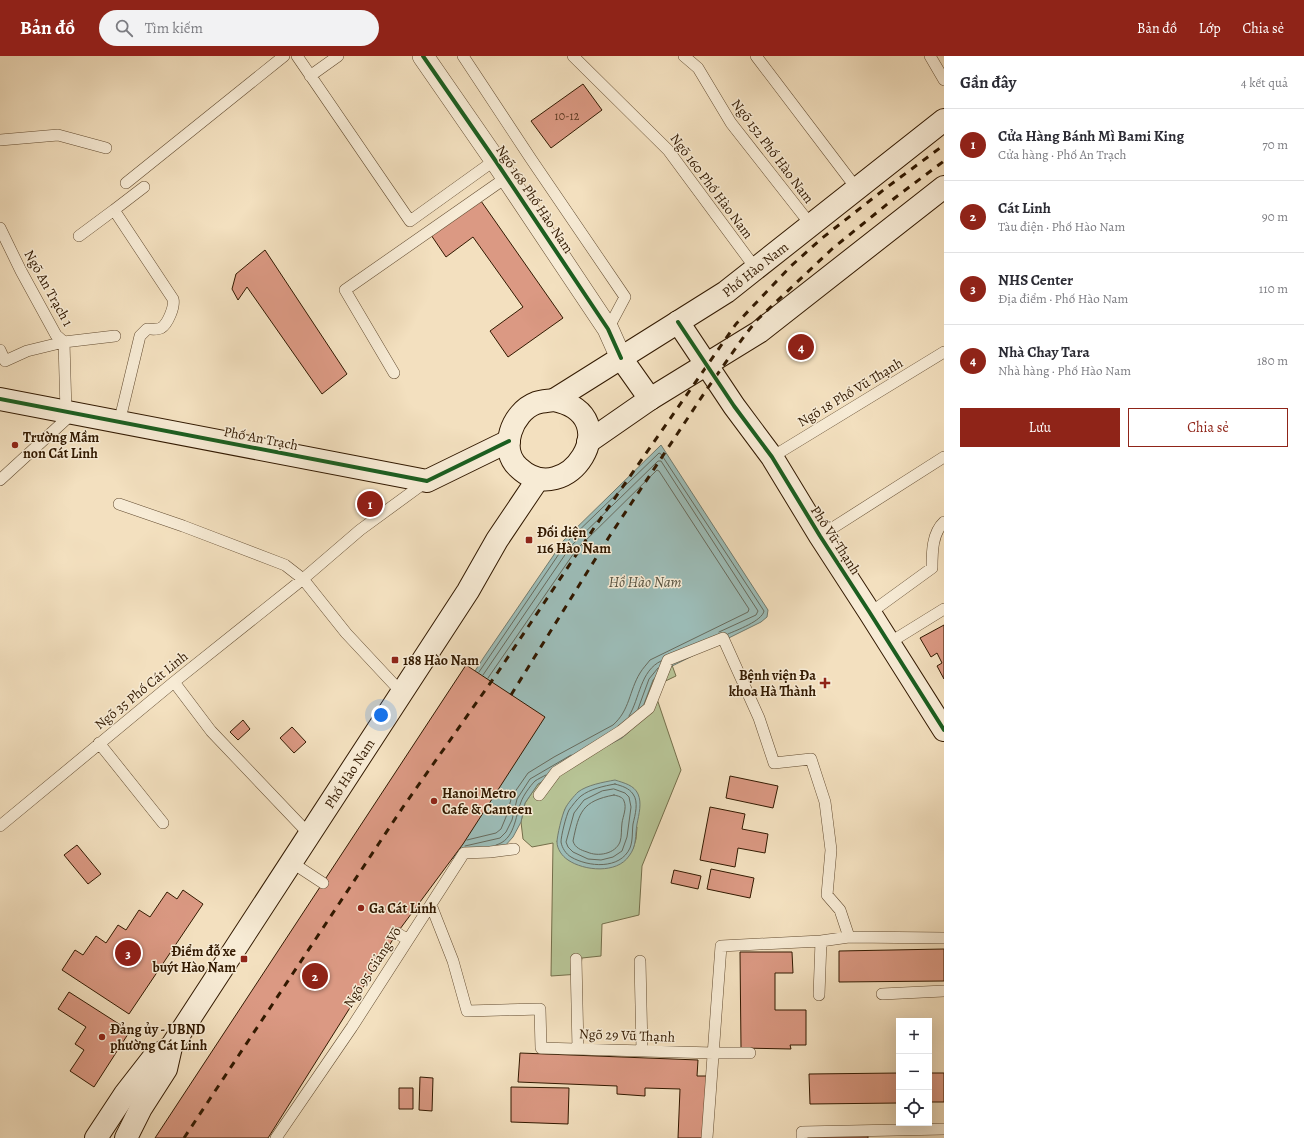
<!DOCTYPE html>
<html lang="vi">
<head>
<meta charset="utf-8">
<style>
  body { margin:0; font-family:Alegreya,serif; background:#f2f2f3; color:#2b2b33 }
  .controls { position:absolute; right:12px; bottom:12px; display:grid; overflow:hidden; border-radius:0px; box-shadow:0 4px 16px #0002 }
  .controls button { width:36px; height:36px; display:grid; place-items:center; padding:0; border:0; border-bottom:1px solid #e1e1e2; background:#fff; color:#2b2b33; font:20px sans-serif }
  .you { position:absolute; left:381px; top:659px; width:14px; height:14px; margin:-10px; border:3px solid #fff; border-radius:50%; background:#1a73e8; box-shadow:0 0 0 6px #1a73e833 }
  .badge { display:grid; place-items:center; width:26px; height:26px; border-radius:50%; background:#8f2418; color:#fff; font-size:13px; font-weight:700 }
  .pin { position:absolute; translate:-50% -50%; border:2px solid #fff; box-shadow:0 1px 4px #0006 }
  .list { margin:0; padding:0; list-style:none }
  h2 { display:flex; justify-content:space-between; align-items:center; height:52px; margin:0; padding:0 16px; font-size:17px }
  h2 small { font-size:13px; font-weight:400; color:#7c7c81 }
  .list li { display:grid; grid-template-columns:26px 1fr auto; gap:12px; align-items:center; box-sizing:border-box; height:72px; padding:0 16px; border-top:1px solid #e1e1e2 }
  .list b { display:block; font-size:15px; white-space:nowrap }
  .list p { margin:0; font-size:13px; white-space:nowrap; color:#7c7c81 }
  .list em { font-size:13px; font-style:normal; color:#7c7c81 }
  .actions { display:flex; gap:8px; padding:12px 16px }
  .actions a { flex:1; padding:9px 0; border:1px solid #8f2418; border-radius:0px; text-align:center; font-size:14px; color:#8f2418 }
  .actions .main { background:#8f2418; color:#fff }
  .icon { flex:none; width:22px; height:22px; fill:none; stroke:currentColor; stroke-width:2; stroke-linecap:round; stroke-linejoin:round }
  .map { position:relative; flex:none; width:944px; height:1082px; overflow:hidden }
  header { display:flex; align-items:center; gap:24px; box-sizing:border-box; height:56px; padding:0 20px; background:#8f2418; color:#fff }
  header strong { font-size:19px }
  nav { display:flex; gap:22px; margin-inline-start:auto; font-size:14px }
  .search { width:280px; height:36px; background:#f2f2f3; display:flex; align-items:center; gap:10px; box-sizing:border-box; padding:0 14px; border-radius:22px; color:#7c7c81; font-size:15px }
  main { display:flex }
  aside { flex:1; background:#fff }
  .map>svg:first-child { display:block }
  .green { fill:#b7c395; stroke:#746e4a; fill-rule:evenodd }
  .water { fill:#9cbcb7; stroke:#727b6e }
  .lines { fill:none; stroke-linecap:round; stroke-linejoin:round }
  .shore { stroke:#676a5c; stroke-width:1 }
  .building { fill:#db9983; stroke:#321900 }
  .lane-casing { stroke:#624b30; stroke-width:12 }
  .street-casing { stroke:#624b30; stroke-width:22 }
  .secondary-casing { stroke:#321900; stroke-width:24 }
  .lane { stroke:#f7ebd5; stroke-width:11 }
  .street { stroke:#f7ebd5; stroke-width:21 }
  .secondary { stroke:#f7ebd5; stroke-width:22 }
  .rail { stroke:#321900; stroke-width:3; stroke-dasharray:7 7; stroke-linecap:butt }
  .cycleway-casing { stroke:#f7ebd5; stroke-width:6 }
  .cycleway { stroke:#1b5e20; stroke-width:4 }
  .poi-dot { fill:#8f2418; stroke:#f7ebd5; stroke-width:1.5 }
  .labels { text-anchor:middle; stroke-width:3; stroke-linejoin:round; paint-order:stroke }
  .number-label { font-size:12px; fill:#5c3921 }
  .street-label { font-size:14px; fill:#321900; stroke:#f7ebd5 }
  .poi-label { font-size:14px; font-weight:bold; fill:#321900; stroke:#f7ebd5; text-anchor:start }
  .water-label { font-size:15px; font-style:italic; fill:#575240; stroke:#f7ebd5 }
</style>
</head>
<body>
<header>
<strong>Bản đồ</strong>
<div class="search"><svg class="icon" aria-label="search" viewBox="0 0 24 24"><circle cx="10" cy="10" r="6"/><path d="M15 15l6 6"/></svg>Tìm kiếm</div>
<nav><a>Bản đồ</a><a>Lớp</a><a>Chia sẻ</a></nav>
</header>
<main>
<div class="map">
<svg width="944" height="1082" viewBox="0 0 944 1082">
  <rect width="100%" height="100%" fill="#f3e0bf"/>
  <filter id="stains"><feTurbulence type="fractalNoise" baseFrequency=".005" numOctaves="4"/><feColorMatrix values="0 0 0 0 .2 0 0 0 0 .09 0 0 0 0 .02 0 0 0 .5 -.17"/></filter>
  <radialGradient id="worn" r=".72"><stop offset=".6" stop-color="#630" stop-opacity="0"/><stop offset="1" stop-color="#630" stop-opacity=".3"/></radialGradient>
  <!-- green -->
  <path class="green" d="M672,609L676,620L653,631L681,714L642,810L639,859L602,868L601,900L582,902L580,918L551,920L553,787L532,791L523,783L521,766L525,747L538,728L562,714L639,661L653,624L660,616ZM565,753L637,771L636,783L633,793L557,786Z"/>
  <!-- water -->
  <path class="water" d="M661,389L768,554L767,561L761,566L660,616L653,624L639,661L633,672L622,682L562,714L538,728L525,747L521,766L513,781L504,791L450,803L464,632L484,601L564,484Z
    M615,724C624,727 634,729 638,738C642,747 639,758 637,768C635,779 637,790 629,800C617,818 584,815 568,804C562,800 557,793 557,786C557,780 562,759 565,753C567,748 574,740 578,736C587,729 604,726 615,724Z"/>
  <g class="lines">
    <!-- shore -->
    <path class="shore" d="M479,616L567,486L659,397L661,398L764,555C762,565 737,574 728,578
      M483,619L571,490L658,405H661L758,555L756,559L719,576
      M638,653L649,623L658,612
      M629,660C640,642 640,615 661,605
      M615,728C622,730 629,732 633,738C639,746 635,759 633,768C632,776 633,784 630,792C620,814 588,811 571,801C566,798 562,792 561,786C561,780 566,760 569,754C572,750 577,743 581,740C590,733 604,730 615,728Z
      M614,733L625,737L629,741L631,751L627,781L622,795L613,801L601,804L588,803L573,796L568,791L566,786L574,757L584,744L602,735Z
      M614,739C618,740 623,741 624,745C627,752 623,760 622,767C621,774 622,780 620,786C615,798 598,801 587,796C581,794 575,792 573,785C579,756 582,745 614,739Z
      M467,784L496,777L501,773L506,761L512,740L528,717L554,701L613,669C630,654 629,635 640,617C643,612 647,608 650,604L748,556L749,553L659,415L657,414L576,494L488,622
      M496,789C515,784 515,761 521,746C523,740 530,730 535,725C538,723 542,721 546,719
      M465,790L500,782L506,776L512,764L517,743L530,723L571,699"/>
  </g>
  <!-- building -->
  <path class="building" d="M583,28L602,54L551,92L531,65Z
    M481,145L563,262L508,301L490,275L523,251L473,181L446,201L431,179Z
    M265,194L347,318L322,338L247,231L238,244L232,233L236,218Z
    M944,569V623L937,610L942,607L937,597L931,601L920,582Z
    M466,609L545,661L463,788L397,877L268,1082H155Z
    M243,664L250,673L238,684L230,676Z
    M292,671L306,686L294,697L280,682Z
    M730,720L778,730L773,752L726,742Z
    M710,751L745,758L742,773L768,778L765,797L738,792L735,811L700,804Z
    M77,789L101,818L88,828L64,799Z
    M711,813L754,822L750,842L707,833Z
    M674,814L701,820L698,833L671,827Z
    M183,834L203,848L129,958L62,914L75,894L83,899L96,880L106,887L118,869L126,874L139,854L150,861L167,836L177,843Z
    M944,893V925L839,926V895Z
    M740,896H792L793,917H775V954H806V989H790L791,993L741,992Z
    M69,936L130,975L94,1031L70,1015L84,994L75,988L86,971L58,953Z
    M520,997L698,1004L697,1020H710L707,1082H678L680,1033L645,1032V1040L617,1038V1030L518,1026Z
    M899,1017V1047L810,1048L809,1018Z
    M929,1017H944V1046H929Z
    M420,1021L433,1022L432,1055L419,1054Z
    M511,1031L569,1032L568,1068L511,1066Z
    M399,1032H413V1053H399Z
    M803,1079L868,1080V1082H803Z"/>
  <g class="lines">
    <!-- lane casing -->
    <g class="lane-casing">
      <path id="lane" d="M297,0L410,165L495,104
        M463,0L531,103L625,241L608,273
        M573,0L668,94L756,213
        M684,0L698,12L731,67L811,169
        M756,0L857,133
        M930,0L944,24
        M310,20L338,0
        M0,84L58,79L106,92
        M126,127L284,0
        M0,172L21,215L56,279L64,286L66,356
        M79,180L114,154
        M0,294L5,305L27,295L64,286L115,280
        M394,317L345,234L507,121
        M119,367L140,280L147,273C152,273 157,274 161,272C168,268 175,250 173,243L114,154L144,131
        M772,401L944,296
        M0,424L73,357
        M119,448L183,470L285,509L303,523L346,577L402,637
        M820,480L944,401
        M870,557L932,512C932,497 932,477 944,466
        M889,587L944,553
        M174,626L211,675L309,778
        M99,687L163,767
        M539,739L556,716L621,675L649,652L668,604L723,582L759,662L774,707L811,703L825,746L831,794L827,839L840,854L849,881
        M0,770L174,626L303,523L360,474L427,425
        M291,806L323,827
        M431,849L453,905L467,955L540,953L541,992L713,997H750
        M397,877L408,884
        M576,903L578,993
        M640,905L642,994
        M882,938L944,935
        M819,939L821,885
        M276,1082L352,971L464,797L490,796L514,793
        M707,1082L721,890L821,885L849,881L944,882
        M802,1082V1076L944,1073"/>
    </g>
    <!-- street casing -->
    <g class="street-casing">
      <path id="street" d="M423,0L495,104L608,273L621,302"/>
    </g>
    <!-- secondary casing -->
    <g class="secondary-casing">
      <g id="secondary">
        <path d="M678,266L734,350L772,401L820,480L870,557L944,674"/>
        <path d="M621,302L650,343"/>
        <path d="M0,343L427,425L509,385"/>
        <path id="s1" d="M554,344L726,236L944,64"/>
        <path d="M554,344C630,360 566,456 519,412C498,394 512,356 536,347C542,345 548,345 554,344Z"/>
        <path d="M588,386L650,343L759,276L944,131"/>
        <path d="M96,1082L125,1038L153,1002L171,991"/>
        <path id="s2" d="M126,1082L141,1052L166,1013L171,991L468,535L497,484L538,423"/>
      </g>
    </g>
    <!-- lane -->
    <use href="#lane" class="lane"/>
    <!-- street -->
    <use href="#street" class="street"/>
    <!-- secondary -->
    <use href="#secondary" class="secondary"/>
    <!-- rail -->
    <path class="rail" d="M511,639L609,481L707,333L745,279L757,264L832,193L896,141L944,105
      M184,1082L403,751L498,616L594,472L736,268L791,210L821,183L886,132L944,89"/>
    <!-- cycleway casing -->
    <g class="cycleway-casing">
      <path id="cycleway" d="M423,0L495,104L608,273L621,302
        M678,266L734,350L772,401L820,480L870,557L944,674
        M0,343L427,425L509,385"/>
    </g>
    <!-- cycleway -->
    <use href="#cycleway" class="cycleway"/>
  </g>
  <!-- markers -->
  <g class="poi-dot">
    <circle cx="15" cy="389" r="4"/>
    <rect x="525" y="480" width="8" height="8" rx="2"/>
    <rect x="391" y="600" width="8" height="8" rx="2"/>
    <path d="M823 621h4v4h4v4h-4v4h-4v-4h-4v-4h4z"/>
    <circle cx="434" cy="745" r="4"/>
    <circle cx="361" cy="852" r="4"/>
    <rect x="240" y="899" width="8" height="8" rx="2"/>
    <circle cx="102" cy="981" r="4"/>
  </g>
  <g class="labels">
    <!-- number labels -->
    <g class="number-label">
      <text x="567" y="64">10-12</text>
    </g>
    <!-- street labels -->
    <g class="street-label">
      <text transform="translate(773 95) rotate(53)" y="5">Ngõ 152 Phố Hào Nam</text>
      <text transform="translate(712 130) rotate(53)" y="5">Ngõ 160 Phố Hào Nam</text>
      <text transform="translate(535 143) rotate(56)" y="5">Ngõ 168 Phố Hào Nam</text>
      <text dy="5" stroke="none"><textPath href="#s1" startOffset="240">Phố Hào Nam</textPath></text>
      <text transform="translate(49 232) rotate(61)" y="5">Ngõ An Trạch 1</text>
      <text transform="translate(850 336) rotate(-31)" y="5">Ngõ 18 Phố Vũ Thạnh</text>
      <text transform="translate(261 382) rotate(11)" y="5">Phố An Trạch</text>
      <text transform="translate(836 484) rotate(57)" y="5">Phố Vũ Thạnh</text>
      <text transform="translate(141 634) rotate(-39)" y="5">Ngõ 35 Phố Cát Linh</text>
      <text dy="5" stroke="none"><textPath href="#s2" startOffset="429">Phố Hào Nam</textPath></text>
      <text transform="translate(372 911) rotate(-57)" y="5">Ngõ 95 Giảng Võ</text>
      <text transform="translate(627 979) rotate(2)" y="5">Ngõ 29 Vũ Thạnh</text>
    </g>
    <!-- poi labels -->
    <g class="poi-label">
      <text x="23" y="386">Trường Mầm<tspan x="23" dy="16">non Cát Linh</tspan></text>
      <text x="537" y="481">Đối diện<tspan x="537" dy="16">116 Hào Nam</tspan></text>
      <text x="403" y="609">188 Hào Nam</text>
      <text x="816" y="624" text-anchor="end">Bệnh viện Đa<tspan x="816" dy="16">khoa Hà Thành</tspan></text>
      <text x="442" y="742">Hanoi Metro<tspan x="442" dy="16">Cafe &amp; Canteen</tspan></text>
      <text x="369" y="857">Ga Cát Linh</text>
      <text x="236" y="900" text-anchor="end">Điểm đỗ xe<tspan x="236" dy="16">buýt Hào Nam</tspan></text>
      <text x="110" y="978">Đảng ủy - UBND<tspan x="110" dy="16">phường Cát Linh</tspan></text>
    </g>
    <!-- water labels -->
    <g class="water-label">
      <text x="645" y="531">Hồ Hào Nam</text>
    </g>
  </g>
  <rect width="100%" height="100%" filter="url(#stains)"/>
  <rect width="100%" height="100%" fill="url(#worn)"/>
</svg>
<div class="controls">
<button>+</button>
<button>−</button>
<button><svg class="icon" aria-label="locate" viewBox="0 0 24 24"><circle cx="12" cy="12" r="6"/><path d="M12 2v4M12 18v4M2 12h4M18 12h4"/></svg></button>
</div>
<div class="you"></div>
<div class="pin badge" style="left:370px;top:448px">1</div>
<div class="pin badge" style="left:315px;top:920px">2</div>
<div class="pin badge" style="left:128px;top:897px">3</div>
<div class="pin badge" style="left:801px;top:291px">4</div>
</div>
<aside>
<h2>Gần đây<small>4 kết quả</small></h2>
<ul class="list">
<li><span class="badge">1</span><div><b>Cửa Hàng Bánh Mì Bami King</b><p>Cửa hàng · Phố An Trạch</p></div><em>70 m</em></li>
<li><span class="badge">2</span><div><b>Cát Linh</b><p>Tàu điện · Phố Hào Nam</p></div><em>90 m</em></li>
<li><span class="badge">3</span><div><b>NHS Center</b><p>Địa điểm · Phố Hào Nam</p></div><em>110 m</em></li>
<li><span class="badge">4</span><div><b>Nhà Chay Tara</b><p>Nhà hàng · Phố Hào Nam</p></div><em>180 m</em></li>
</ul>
<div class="actions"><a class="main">Lưu</a><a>Chia sẻ</a></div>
</aside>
</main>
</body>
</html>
